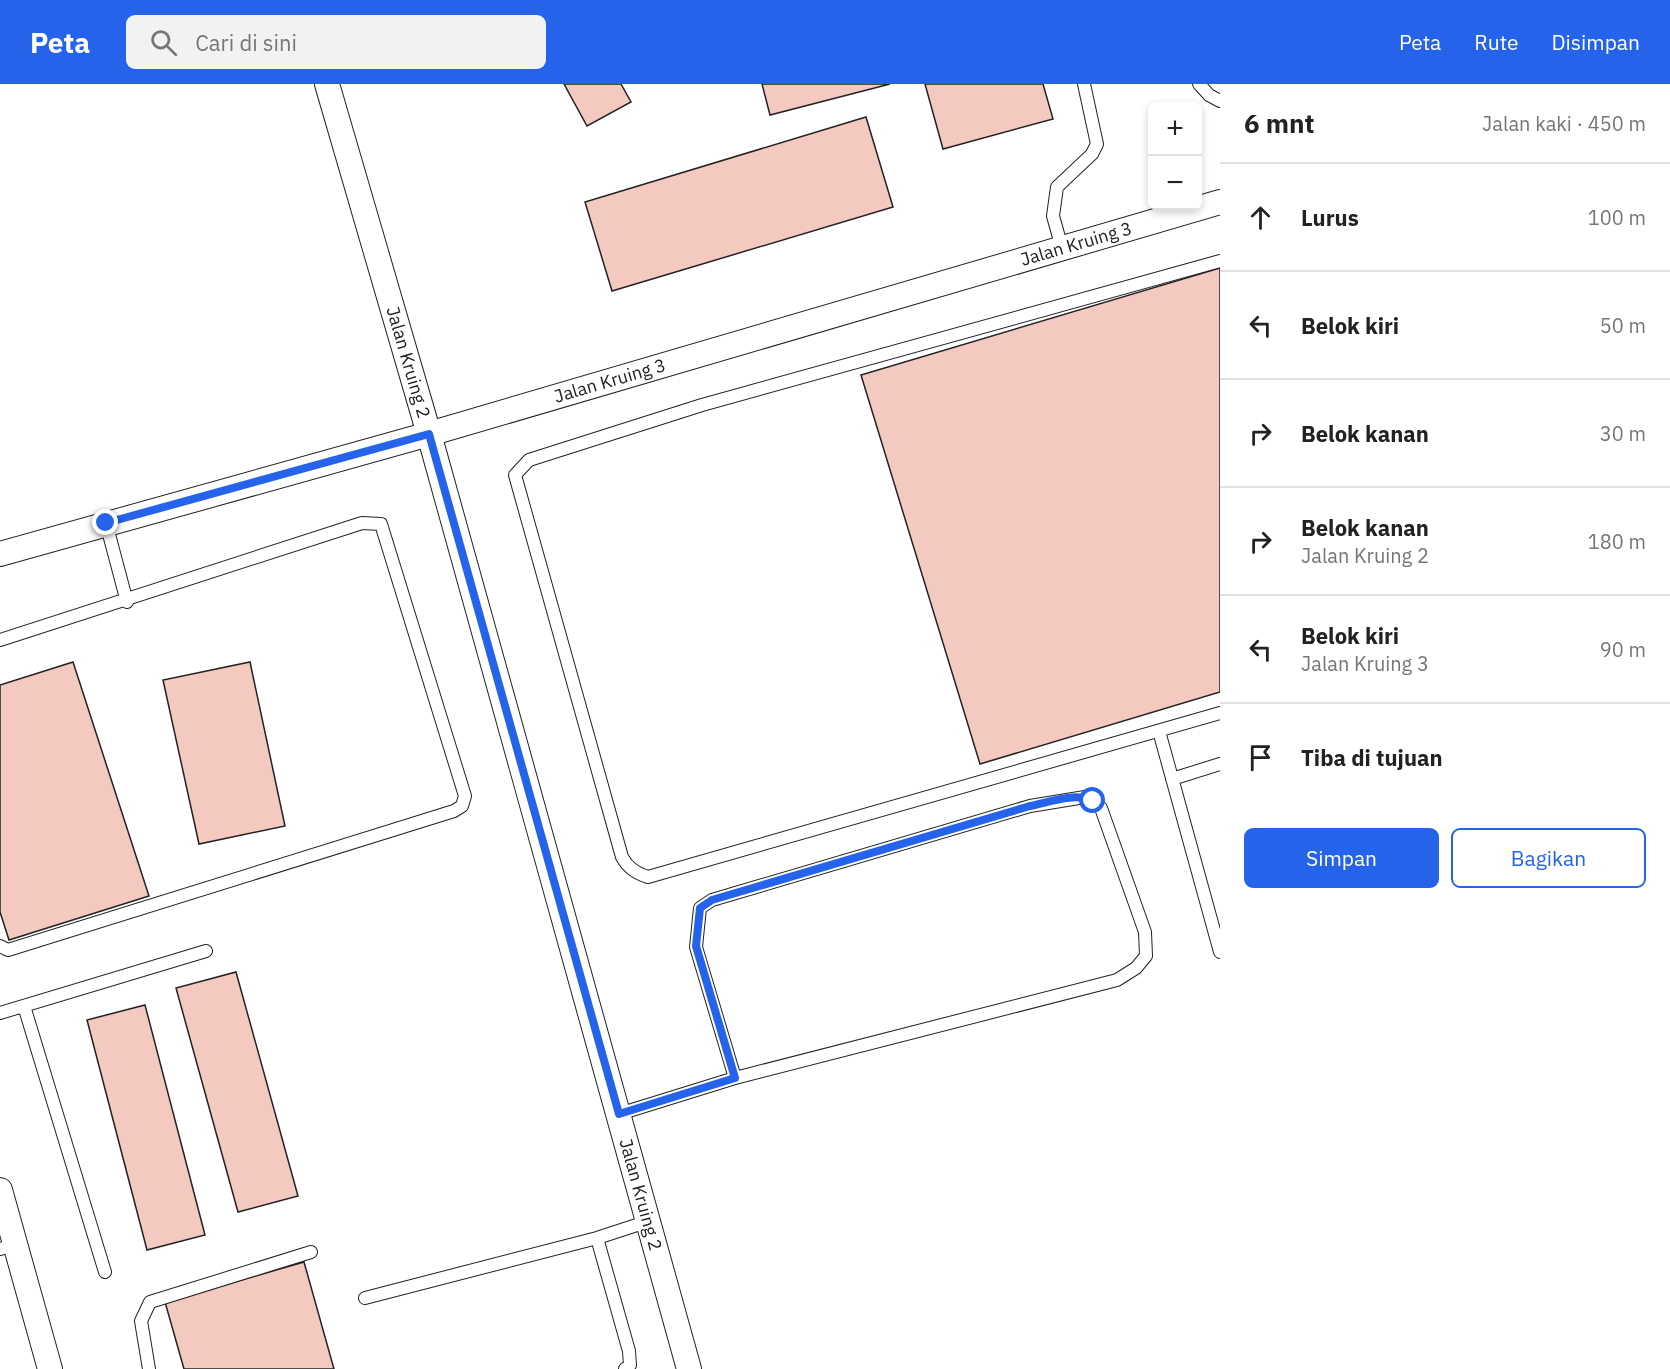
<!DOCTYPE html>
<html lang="id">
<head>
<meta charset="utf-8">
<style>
  body { margin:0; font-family:"IBM Plex Sans",sans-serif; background:#f2f2f2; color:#222 }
  .controls { position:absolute; right:18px; top:18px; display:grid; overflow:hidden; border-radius:9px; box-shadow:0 3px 9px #0003 }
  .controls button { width:54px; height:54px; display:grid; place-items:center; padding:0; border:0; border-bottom:2px solid #e0e0e0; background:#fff; color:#222; font:30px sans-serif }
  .stop { position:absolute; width:18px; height:18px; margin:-14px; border:4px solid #2563eb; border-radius:50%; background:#fff }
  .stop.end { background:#2563eb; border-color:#fff; box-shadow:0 2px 6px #0008 }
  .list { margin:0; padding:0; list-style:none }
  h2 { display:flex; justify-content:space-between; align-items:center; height:78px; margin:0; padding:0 24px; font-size:26px }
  h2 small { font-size:20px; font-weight:400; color:#767676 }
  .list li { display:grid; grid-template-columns:39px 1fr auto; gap:18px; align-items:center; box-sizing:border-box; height:108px; padding:0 24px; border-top:2px solid #e0e0e0 }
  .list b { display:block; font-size:22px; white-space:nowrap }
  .list p { margin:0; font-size:20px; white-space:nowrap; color:#767676 }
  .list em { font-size:20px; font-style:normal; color:#767676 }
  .actions { display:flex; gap:12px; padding:18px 24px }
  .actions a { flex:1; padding:14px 0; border:2px solid #2563eb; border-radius:9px; text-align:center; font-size:21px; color:#2563eb }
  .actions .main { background:#2563eb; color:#fff }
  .icon { flex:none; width:33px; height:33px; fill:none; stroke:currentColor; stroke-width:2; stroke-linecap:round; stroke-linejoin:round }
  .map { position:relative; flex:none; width:1220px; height:1285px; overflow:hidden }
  header { display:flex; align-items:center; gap:36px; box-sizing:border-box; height:84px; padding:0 30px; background:#2563eb; color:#fff }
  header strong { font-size:28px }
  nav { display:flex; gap:33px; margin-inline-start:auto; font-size:21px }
  .search { width:420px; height:54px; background:#f2f2f2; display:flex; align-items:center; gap:15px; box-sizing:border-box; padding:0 21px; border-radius:9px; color:#767676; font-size:22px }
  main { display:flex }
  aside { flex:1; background:#fff }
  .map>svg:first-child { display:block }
  .building { fill:#f3c9c0; stroke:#222; stroke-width:1.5 }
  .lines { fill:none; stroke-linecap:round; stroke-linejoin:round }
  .service-casing { stroke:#222; stroke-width:14 }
  .minor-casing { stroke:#222; stroke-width:26 }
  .service { stroke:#fff; stroke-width:12 }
  .minor { stroke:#fff; stroke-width:24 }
  .route { stroke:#2563eb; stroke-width:8 }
  .labels { text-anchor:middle; stroke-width:4.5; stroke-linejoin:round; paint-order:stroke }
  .street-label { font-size:18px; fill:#222; stroke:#fff }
</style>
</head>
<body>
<header>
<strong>Peta</strong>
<div class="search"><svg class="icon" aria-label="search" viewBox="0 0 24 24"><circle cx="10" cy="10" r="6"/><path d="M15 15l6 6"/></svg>Cari di sini</div>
<nav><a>Peta</a><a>Rute</a><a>Disimpan</a></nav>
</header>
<main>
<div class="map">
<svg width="1220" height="1285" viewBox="0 0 1220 1285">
  <rect width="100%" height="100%" fill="#fff"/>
  <!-- building -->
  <path class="building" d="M564,0H621L631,18L587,42Z
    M762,0H890L770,31Z
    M925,0H1043L1053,35L943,65Z
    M866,33L893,123L612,207L585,118Z
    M1220,184V608L980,680L861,291Z
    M73,578L149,812L9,856L0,828V601Z
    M250,578L285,742L199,760L163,596Z
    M236,888L298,1112L238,1128L176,904Z
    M145,921L205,1151L147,1166L87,936Z
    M304,1178L334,1285H184L165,1218Z"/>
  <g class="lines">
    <!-- service casing -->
    <g class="service-casing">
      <path id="service" d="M1199,0L1209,11L1220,17
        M1062,164L1053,132L1057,103L1092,70L1097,60L1084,0
        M1220,177L702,321L529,376L515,391L622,773C628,784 636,789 648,793L1220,629
        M106,439L127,518
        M0,556L362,439L381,440L465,712L462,722L454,727L8,866L0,862
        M1159,647L1220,868
        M1172,695L1220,680
        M24,922L105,1188
        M0,929L206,867
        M619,1030L735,994L1117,896L1136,884L1146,872L1145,848L1101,724L1085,713L1030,722L712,816L700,824L696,863L735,994
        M597,1154L629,1267L630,1281L625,1285
        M0,1165L15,1161
        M365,1214L597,1154L649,1137
        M149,1285L141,1237L150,1218L311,1168"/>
    </g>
    <!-- minor casing -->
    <g class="minor-casing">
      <g id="minor">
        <path id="s1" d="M327,0L429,350L689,1285"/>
        <path id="s2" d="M0,470L429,350L1220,118"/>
        <path d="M0,1106L50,1285"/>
      </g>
    </g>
    <!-- service -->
    <use href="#service" class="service"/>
    <!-- minor -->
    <use href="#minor" class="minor"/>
  </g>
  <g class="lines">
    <!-- route -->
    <path class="route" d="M106,439L429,350L619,1030L735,994L696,862L700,824L712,816L1030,722C1050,718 1074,708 1093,717"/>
  </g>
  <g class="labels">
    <!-- street labels -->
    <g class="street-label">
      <text dy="6" stroke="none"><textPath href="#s2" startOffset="1120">Jalan Kruing 3</textPath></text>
      <text dy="6" stroke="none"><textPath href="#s1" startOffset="290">Jalan Kruing 2</textPath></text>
      <text dy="6" stroke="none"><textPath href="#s2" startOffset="634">Jalan Kruing 3</textPath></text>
      <text dy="6" stroke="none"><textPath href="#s1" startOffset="1154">Jalan Kruing 2</textPath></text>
    </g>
  </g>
</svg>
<div class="controls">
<button>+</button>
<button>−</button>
</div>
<div class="stop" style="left:1093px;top:717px"></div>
<div class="stop end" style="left:106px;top:439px"></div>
</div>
<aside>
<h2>6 mnt<small>Jalan kaki · 450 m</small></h2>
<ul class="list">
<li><svg class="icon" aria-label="ahead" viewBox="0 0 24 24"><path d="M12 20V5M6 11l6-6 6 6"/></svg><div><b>Lurus</b></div><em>100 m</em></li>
<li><svg class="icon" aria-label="left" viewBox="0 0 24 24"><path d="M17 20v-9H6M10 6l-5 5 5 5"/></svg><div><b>Belok kiri</b></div><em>50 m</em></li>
<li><svg class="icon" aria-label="right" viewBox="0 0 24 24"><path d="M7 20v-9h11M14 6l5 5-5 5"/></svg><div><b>Belok kanan</b></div><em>30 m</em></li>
<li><svg class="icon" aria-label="right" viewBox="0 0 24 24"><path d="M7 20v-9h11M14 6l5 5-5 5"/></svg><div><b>Belok kanan</b><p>Jalan Kruing 2</p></div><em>180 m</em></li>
<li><svg class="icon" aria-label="left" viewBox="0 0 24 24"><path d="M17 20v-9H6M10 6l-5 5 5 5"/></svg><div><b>Belok kiri</b><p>Jalan Kruing 3</p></div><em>90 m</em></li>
<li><svg class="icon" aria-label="arrive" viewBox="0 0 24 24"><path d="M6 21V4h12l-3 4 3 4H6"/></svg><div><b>Tiba di tujuan</b></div></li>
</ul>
<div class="actions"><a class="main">Simpan</a><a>Bagikan</a></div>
</aside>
</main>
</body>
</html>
